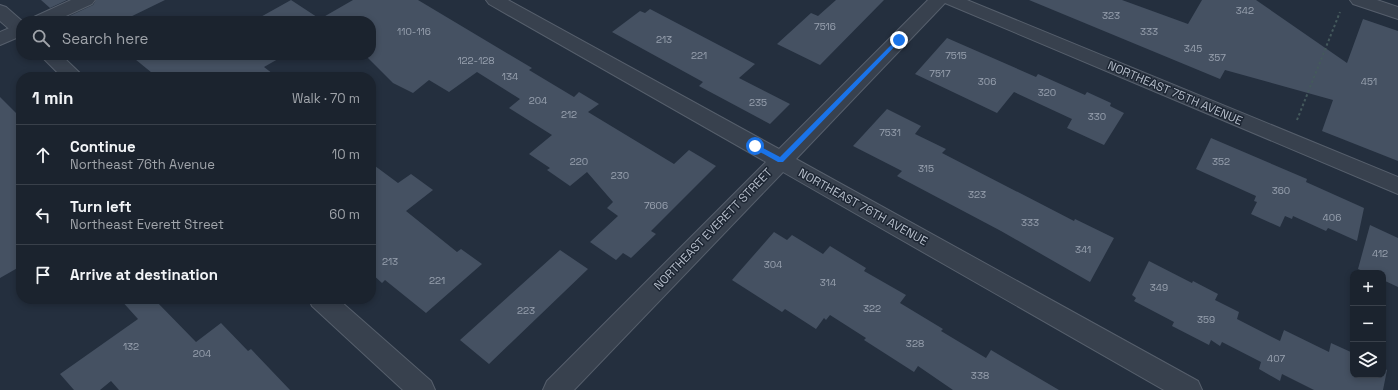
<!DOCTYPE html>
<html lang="en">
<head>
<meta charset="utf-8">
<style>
  body { margin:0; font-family:"Space Grotesk",sans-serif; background:#242b36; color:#f1f3f6 }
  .controls { position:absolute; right:12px; bottom:12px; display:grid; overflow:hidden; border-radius:8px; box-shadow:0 2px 6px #0003 }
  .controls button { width:36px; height:36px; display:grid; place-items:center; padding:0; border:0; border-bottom:1px solid #39404a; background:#1b232e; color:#f1f3f6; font:20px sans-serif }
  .stop { position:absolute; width:12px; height:12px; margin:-9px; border:3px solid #1a73e8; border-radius:50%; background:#fff }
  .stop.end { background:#1a73e8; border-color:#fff; box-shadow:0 1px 4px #0008 }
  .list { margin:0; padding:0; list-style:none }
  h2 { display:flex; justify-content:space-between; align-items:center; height:52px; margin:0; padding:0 16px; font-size:17px }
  h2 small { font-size:13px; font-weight:400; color:#a0a4aa }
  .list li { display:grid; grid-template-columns:26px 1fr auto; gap:12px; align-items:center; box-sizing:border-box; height:60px; padding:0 16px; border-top:1px solid #39404a }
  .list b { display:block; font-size:15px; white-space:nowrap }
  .list p { margin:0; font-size:13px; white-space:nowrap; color:#a0a4aa }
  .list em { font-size:13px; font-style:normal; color:#a0a4aa }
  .icon { flex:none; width:22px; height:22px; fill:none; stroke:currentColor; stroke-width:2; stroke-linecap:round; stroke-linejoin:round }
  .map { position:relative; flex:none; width:1398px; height:390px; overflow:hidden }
  .search { position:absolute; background:#1b232e; box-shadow:0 2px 6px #0003; left:16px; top:16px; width:360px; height:44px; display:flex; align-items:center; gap:10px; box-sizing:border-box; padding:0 14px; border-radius:16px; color:#a0a4aa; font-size:15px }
  .panel { position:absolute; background:#1b232e; box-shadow:0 2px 6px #0003; left:16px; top:72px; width:360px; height:232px; border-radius:16px }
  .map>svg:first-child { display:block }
  .building { fill:#455162 }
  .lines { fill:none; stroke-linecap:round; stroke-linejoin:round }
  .minor-casing { stroke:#565f6c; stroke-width:2 }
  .tertiary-casing { stroke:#565f6c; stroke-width:2 }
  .path { stroke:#44595c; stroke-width:2; stroke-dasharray:2.5 2.5; stroke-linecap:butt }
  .minor { fill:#38414e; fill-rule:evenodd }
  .tertiary { fill:#38414e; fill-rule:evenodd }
  .route { fill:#1a73e8 }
  .labels { text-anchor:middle; stroke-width:3; stroke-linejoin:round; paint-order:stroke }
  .number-label { font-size:10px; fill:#98a1af }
  .street-label { font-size:12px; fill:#b4bcc9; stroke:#1d2633 }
</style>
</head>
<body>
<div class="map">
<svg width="1398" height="390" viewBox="0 0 1398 390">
  <rect width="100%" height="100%" fill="#242f3e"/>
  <!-- building -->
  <path class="building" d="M41,0H67L50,8Z
    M96,0H165L122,21H65L63,19L93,5Z
    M291,0L320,19L353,0H418L532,68L529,70L574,97L579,92L599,104L588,112L674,164L689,150L716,166L651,231L656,234L631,258L623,253L616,260L590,242L618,216L607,208L613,202L587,172L570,186L547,170L550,168L529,154L552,135L509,108L520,99L477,72L449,92L429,80L413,93L393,83L365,55H371V21H248L255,17L257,19Z
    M836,0H884L820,65L777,44L811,13L818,16Z
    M1029,0H1122L1188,24L1202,0H1256L1347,63L1363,19L1398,31V161L1322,131L1333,100L1225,70L1220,79Z
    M650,9L755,64L739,78L790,104L770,124L699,86L703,82L612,32L640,11L645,13Z
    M947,38L1036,77L1038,74L1085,95L1087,92L1111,103L1110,106L1124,113L1104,145L1067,128L1072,119L1014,92L997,113L915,74Z
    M130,55H285L264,67L277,77H157Z
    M0,97L21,118V266L0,278Z
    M887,109L921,126L915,134L946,149L942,153L1074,221L1075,219L1114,238L1090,282L1001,231L897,176L902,171L853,146Z
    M1211,138L1307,179L1306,182L1364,208L1357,241L1328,228L1326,231L1293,216L1292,219L1285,216L1280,227L1251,214L1257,202L1254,201L1256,196L1196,169Z
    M371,163L398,183L411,174L433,190L406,211L457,252L461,249L482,264L426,313L385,280L382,283L371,273Z
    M1370,225L1398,238V287L1383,280V273H1367L1358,269Z
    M774,232L787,240L792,235L823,254L830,246L866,268L864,271L906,295L900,303L943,329L941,331L986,358L991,350L1059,390H953L918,366L914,372L864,340L866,338L830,315L826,320L824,318L816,329L785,309L782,312L732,280Z
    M560,250L588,269L489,364L460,340Z
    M1149,261L1192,283L1193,281L1218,294L1215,300L1239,312L1237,319L1280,341L1284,330L1329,352L1331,343L1353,353V375H1383V368L1387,370L1383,390H1314L1282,374L1280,381L1259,369L1261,362L1222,342L1220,346L1211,340L1209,345L1172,326L1174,322L1134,301L1136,298L1132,295Z
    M120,299H154L196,342L221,323L248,351L251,349L290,390H119L111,381L100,390H74L60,374L138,319Z"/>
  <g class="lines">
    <!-- minor casing -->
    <g class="minor-casing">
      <path id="minor" d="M486,0H508L779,149L928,0H967L1398,177V194L945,3L796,159L1198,381L1202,390H1164L783,172L574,390H543L547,381L766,162L489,4Z
        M1350,0H1377L1398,7V19L1353,4Z
        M0,5L6,7L22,21L21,36L15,34L0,21Z
        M40,55H61L84,77H62Z
        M309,299H338L431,381L435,390H403L312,306Z"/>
    </g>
    <!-- tertiary casing -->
    <g class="tertiary-casing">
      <path id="tertiary" d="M71,0H95L92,4L55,21H31L34,17Z
        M21,23V36L0,45V32Z"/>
    </g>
    <!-- path -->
    <path class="path" d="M1297,120L1340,12"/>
    <!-- minor -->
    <use href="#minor" class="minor"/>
    <!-- tertiary -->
    <use href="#tertiary" class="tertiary"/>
  </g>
  <!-- route -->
  <path class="route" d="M897,39L901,40L783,162H778L753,148V145H757L780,157Z"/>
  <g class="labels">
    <!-- number labels -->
    <g class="number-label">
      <text x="1245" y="14">342</text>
      <text x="1111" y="19">323</text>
      <text x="825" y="30">7516</text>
      <text x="414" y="35">110-116</text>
      <text x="1149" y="35">333</text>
      <text x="664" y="43">213</text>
      <text x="1193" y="52">345</text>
      <text x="699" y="59">221</text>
      <text x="956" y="59">7515</text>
      <text x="1217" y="61">357</text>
      <text x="476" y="64">122-128</text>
      <text x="940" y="77">7517</text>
      <text x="510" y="80">134</text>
      <text x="987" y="85">306</text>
      <text x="1369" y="85">451</text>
      <text x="1047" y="96">320</text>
      <text x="538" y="104">204</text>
      <text x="758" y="106">235</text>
      <text x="569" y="118">212</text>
      <text x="1097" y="120">330</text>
      <text x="890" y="136">7531</text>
      <text x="579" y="165">220</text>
      <text x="1221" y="165">352</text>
      <text x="926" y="172">315</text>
      <text x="620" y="179">230</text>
      <text x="1281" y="194">360</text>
      <text x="977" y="198">323</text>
      <text x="656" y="209">7606</text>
      <text x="1332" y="221">406</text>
      <text x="1030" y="226">333</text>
      <text x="1083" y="253">341</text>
      <text x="1380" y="257">412</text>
      <text x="390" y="265">213</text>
      <text x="773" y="268">304</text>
      <text x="437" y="284">221</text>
      <text x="828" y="286">314</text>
      <text x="1159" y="291">349</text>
      <text x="872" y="312">322</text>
      <text x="526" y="314">223</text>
      <text x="1206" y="323">359</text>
      <text x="915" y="347">328</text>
      <text x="131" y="350">132</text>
      <text x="202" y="357">204</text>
      <text x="1276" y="362">407</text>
      <text x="980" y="379">338</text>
    </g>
    <!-- street labels -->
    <g class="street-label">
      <text transform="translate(1175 93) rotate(23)" y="4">NORTHEAST 75TH AVENUE</text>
      <text transform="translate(863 207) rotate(29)" y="4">NORTHEAST 76TH AVENUE</text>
      <text transform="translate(713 229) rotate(-46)" y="4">NORTHEAST EVERETT STREET</text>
    </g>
  </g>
</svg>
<div class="controls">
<button>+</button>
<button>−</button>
<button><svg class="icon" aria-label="layers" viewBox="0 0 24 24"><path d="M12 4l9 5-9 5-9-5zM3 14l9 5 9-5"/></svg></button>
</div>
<div class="stop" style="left:755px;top:146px"></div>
<div class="stop end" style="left:899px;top:40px"></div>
<div class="search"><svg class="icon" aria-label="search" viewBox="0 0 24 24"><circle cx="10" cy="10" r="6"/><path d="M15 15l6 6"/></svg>Search here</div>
<section class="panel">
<h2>1 min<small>Walk · 70 m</small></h2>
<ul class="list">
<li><svg class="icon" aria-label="ahead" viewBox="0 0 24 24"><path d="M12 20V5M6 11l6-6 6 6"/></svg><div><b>Continue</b><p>Northeast 76th Avenue</p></div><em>10 m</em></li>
<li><svg class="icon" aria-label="left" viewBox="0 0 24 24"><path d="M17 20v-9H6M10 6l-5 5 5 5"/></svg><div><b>Turn left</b><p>Northeast Everett Street</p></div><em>60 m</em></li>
<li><svg class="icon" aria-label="arrive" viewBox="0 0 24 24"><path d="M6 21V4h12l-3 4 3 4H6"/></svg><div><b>Arrive at destination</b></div></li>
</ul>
</section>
</div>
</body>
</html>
